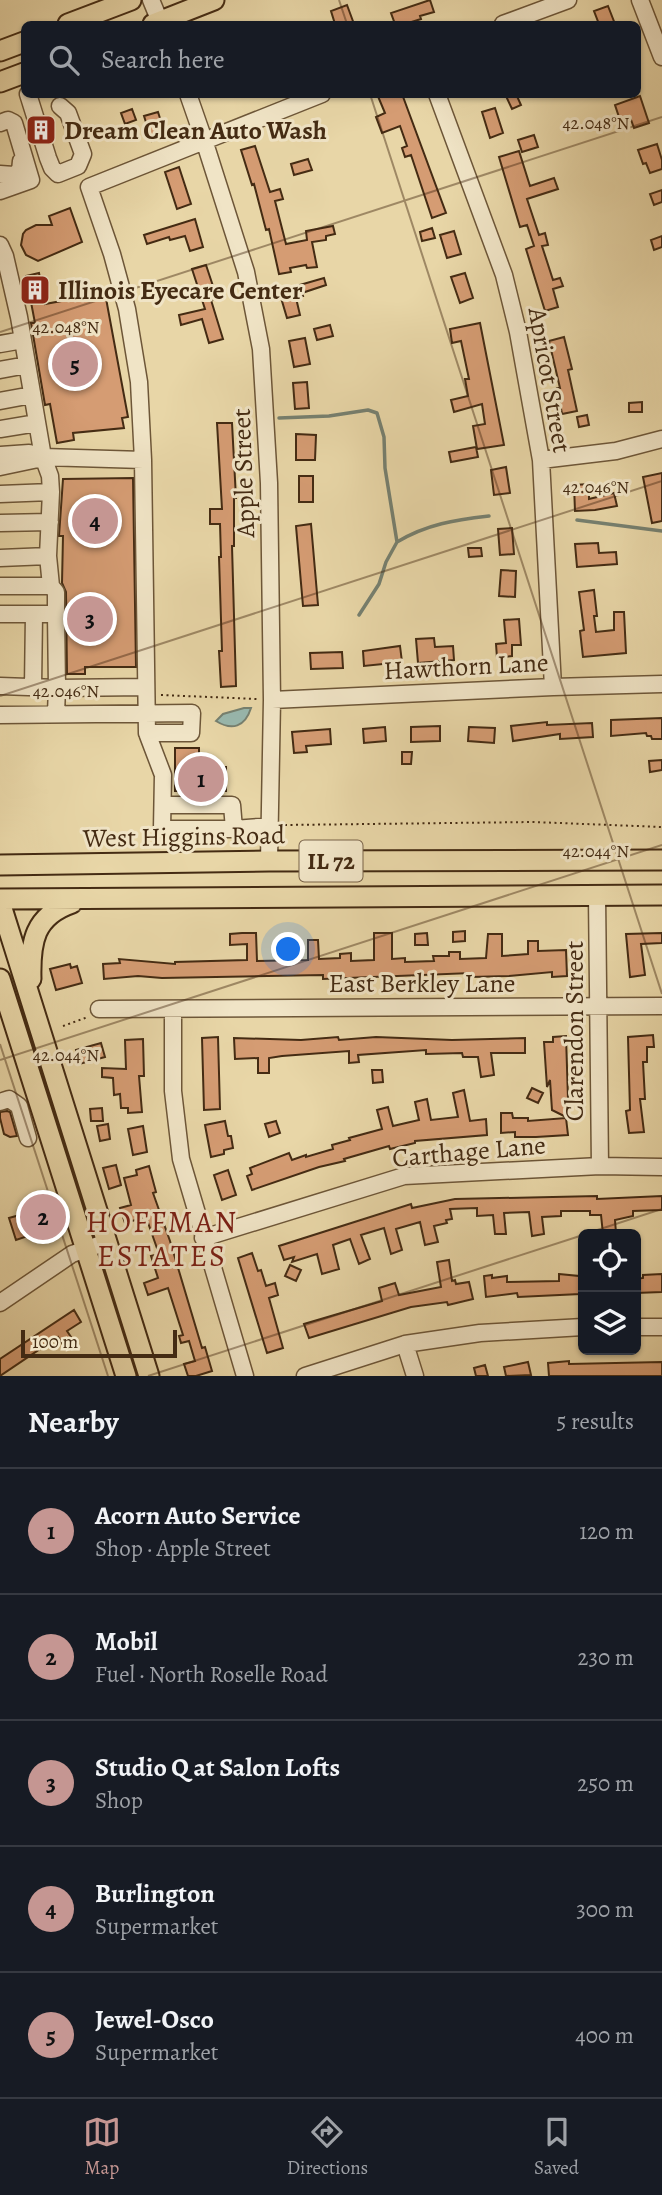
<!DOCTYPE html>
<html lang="en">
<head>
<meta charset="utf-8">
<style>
  body { margin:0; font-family:Alegreya,serif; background:#242831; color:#f1f3f6 }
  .controls { position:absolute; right:21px; bottom:21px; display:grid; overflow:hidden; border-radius:10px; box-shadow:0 2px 5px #0004 }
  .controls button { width:63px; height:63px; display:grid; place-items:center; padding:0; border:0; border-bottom:2px solid #363941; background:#171b24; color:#f1f3f6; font:35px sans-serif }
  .scale { position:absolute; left:21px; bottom:18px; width:156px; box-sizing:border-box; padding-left:7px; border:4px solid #442b13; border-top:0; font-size:19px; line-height:24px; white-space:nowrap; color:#442b13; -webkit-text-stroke:5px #f0e4c6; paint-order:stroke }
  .you { position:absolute; left:289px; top:950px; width:24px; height:24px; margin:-18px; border:5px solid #fff; border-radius:50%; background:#1a73e8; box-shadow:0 0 0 10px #1a73e833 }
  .badge { display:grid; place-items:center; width:46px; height:46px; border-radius:50%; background:#c59692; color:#111; font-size:23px; font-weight:700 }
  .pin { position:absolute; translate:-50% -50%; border:4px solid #fff; box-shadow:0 2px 7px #0006 }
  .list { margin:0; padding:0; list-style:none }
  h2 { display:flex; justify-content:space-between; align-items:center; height:91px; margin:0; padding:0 28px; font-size:30px }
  h2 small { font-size:23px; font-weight:400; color:#9ea1a6 }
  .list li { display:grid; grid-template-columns:46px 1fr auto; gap:21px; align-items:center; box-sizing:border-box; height:126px; padding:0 28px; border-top:2px solid #363941 }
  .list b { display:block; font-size:26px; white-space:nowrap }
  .list p { margin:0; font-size:23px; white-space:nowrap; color:#9ea1a6 }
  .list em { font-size:23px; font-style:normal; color:#9ea1a6 }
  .icon { flex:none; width:38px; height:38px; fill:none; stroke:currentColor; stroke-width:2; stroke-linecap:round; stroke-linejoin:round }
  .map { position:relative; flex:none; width:662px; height:1376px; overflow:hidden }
  .search { position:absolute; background:#171b24; box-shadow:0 2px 5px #0004; left:21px; right:21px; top:21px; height:77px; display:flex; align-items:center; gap:18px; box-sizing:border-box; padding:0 24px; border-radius:10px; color:#9ea1a6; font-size:26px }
  .sheet { height:721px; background:#171b24 }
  nav { display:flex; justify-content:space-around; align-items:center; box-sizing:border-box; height:98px; border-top:2px solid #363941; background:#171b24; font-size:19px; color:#9ea1a6 }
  nav a { display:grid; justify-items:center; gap:4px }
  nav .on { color:#c59692 }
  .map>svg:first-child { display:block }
  .water { fill:#98b8ae; stroke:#768070; stroke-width:2 }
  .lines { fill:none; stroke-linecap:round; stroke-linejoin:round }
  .stream { stroke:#768070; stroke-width:3.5 }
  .building { fill:#d59c73; stroke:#442b13; stroke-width:2 }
  .minor-casing { stroke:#6d5638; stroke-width:19 }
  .major-casing { stroke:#442b13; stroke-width:23 }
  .path { stroke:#442b13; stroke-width:2; stroke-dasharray:2 3.5; stroke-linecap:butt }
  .minor { stroke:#f0e4c6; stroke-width:16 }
  .major { stroke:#e8d6a7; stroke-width:19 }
  .ticks { fill:none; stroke:#442b13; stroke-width:2; stroke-opacity:0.45 }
  .labels { text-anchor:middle; stroke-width:6; stroke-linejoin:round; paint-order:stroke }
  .shield { fill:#f0e4c6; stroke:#786249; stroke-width:2 }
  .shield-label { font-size:24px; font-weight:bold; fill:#442b13 }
  .poi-label { font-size:26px; font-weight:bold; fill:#442b13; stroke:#f0e4c6; text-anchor:start }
  .street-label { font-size:26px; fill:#442b13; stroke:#f0e4c6 }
  .quarter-label { font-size:30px; letter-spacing:2px; fill:#7a1f14; stroke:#f0e4c6 }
  .ticks-label { font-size:18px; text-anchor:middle; fill:#442b13; stroke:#f0e4c6; stroke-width:6; stroke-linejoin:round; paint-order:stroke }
</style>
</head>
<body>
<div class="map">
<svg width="662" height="1376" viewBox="0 0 662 1376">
  <rect width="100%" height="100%" fill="#e8d6a7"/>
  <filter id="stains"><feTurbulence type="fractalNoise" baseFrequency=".00286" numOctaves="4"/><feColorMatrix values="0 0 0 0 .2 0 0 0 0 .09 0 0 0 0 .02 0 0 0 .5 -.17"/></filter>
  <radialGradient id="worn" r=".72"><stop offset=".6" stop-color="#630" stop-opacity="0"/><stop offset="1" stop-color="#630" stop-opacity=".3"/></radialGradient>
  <!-- water -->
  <path class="water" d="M244,708H251C245,727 232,731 216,721L223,714Z"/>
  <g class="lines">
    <!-- stream -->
    <path class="stream" d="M279,418L329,416L368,410L377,413L384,437L385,468L397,542
      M577,520L662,531
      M397,542C427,524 455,520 489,516
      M359,615L379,584L386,562L397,542"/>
  </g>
  <!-- building -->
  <path class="building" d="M430,0L434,12L420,16L421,19L405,24H395L391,13Z
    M347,5L354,24H335L331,11Z
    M608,6L615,24H599L594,11Z
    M377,94H402L446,213L432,218L411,155L405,157L402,148L407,146L400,126L382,133L376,117L385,113Z
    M505,94H516L521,105L512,109Z
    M640,96L649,123L634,128L630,117L620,120L615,105Z
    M495,108L503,133L490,138L482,112Z
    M132,109L136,120L125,124L121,113Z
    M158,112L166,137L152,141L144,116Z
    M534,135L538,147L522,152L518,140Z
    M657,144L662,160V169L650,173L646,163L643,164L638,150Z
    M255,146L270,192L280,189L283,199L275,201L286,244L307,240L306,231L333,226L335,234L326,236V240L312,242L317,267L307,268L306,265L290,268L291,272L279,274L269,229L266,230L254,184L252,185L241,150Z
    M519,151L530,186L554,178L558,189L527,199L539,235L545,233L548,245L542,246L553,280L560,278L563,286L553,289L558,307L545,311L526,249L534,246L527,225L520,227L499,157Z
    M308,159L312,170L294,175L291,164Z
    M179,167L191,204L177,209L165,172Z
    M662,190V202L654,205L650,194Z
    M70,208L82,242L38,261L26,255L21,245L23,234L26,230L36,225H52L49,216Z
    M195,219L203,247L190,251L185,236L170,240L169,237L147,244L144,235Z
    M432,228L435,238L422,241L420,232Z
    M454,231L461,254L447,258L440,235Z
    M662,236V247L654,250L651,240Z
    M206,265L217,298L211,300L223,339L209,343L202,319L181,325L179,315L205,309L192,269Z
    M39,273L45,304L105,293L128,417L122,418L124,428L73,433L74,440L57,443L50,404L45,405L31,323H35L26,276Z
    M465,273L473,298L460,303L451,277Z
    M324,278L326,285L302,293L303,296L296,298L300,315L287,318L279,291Z
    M480,323L504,445L477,449L473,426L485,424L482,404L454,412L451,400L468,396L465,379H469L461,341L452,343L450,329Z
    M330,325L333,336L317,340L314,329Z
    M564,337L572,369L568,370L577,411L562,414L557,388H560L549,341Z
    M305,338L310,364L294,367L289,341Z
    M307,382L309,408L295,409L293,383Z
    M642,402V412H629V403Z
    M587,415L589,425L579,427L577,417Z
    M217,423H232L236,498H234V546H232L236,686L221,687L219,651H222L219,557H221L220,524H210V509H222Z
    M296,434L316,435L315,460H296Z
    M476,447L478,457L451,462L449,452Z
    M506,467L510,493L494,495L491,470Z
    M662,473V521L652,523L643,477Z
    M299,476H313V502H299Z
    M133,478L136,667H85V674H67L66,592L62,583L63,536H59L63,479Z
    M589,484V499L614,493L617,506L595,510L575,511L574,485Z
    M311,524L318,605L303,606L296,526Z
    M512,528L514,554L500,555L498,529Z
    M598,543L599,553L616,552L617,564L577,567L575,544Z
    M468,548H481L482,556L469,557Z
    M501,570L516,571L515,597L499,596Z
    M594,590L597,616H594L596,632L614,630V612H624L626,653L583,657L580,631L584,630L579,592Z
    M519,619L521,645H512V656L497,658L496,644L506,643L504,620Z
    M434,638L435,647L453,646L454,660L418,663L416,639Z
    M400,646L402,662L364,666L363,651Z
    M342,652L343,668L311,669L310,653Z
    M662,718V739H652L651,736H647L646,733L611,736V720Z
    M547,722V725L592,723L593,737L560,739V734L513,741L511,726Z
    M440,726V741L411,742V727Z
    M385,727L386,741L364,743L363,729Z
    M469,727L495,728L494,743L468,741Z
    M330,729L331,744L306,746L307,752L294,753L292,732Z
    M175,748H199V767H226V791H175Z
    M402,752H412L411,764H402Z
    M662,760V770L650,772L649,761Z
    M465,931V941L453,942V932Z
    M242,933H256L257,961L308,960V940H318L319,959L340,958V954L351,953V961L374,960V933H392V959L405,958V962L434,961L433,956H449V952H460V959L486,958L488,934H502V956L528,954V941H538V951L566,950L567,976L552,977V972L509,976L471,977V973L323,979V975L162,978L138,976L104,979L103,964L120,963L119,959L175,964V962L247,960V944L230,945V934Z
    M427,933L428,945H415V934Z
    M662,933V943L641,944L645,975L630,977L626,934Z
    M70,964L71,968L77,966L82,983L56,990L50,969Z
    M653,1035L654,1047H647V1062H643L645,1099H640L644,1132L629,1133L626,1111L630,1110L628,1037Z
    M566,1036L568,1099H565L566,1117L552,1110L550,1080L547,1087L544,1042H553V1037Z
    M218,1037L220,1109L204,1110L202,1038Z
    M338,1037L339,1040L376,1037L452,1040L525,1038V1053H491L494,1075L481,1077L478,1057H463L462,1053L426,1054V1050L358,1055L359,1062L349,1063V1051L282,1056L269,1058V1073H258V1058L235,1059L234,1038L301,1040Z
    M143,1039L144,1076H139L142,1112L128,1113V1108H121L120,1094L114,1095L113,1078L102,1077V1068L126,1069L125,1040Z
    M101,1043L105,1057L79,1064L76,1050Z
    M372,1070H382L383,1082L373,1083Z
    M532,1088L543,1093L538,1103L527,1098Z
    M464,1090L470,1121L486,1119L487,1135L415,1141V1143L390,1149L389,1146L344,1159L345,1161L319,1167L252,1190L247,1176L252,1174L250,1168L289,1153L292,1160L306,1155V1157L333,1149L332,1145L350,1140L349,1138L382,1129L377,1110L388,1107L393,1126L419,1120L415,1102L427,1099L431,1120L458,1117L453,1093Z
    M102,1108L103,1121H91L90,1109Z
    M7,1111L10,1112L17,1136L10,1137L4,1134L0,1118V1112Z
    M501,1113H512L513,1118H528V1121L566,1118L568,1135L536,1137H515V1132L501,1133Z
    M225,1121L228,1136H231L233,1148L224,1150V1154L211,1157L205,1125Z
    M276,1121L280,1133L269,1137L265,1124Z
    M108,1124L110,1139L100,1141L97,1126Z
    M143,1126L147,1152L133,1155L128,1129Z
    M116,1165L121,1185L109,1189L103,1168Z
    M149,1166L156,1192L153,1193L170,1241L202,1348L205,1347L212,1371L196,1376H188L184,1364L195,1361L189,1341L181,1343L179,1336L183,1335L168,1288L148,1295L144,1283L158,1278L151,1256L159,1254L146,1217L125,1223L120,1208L131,1205L124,1178L137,1175L136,1170Z
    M228,1170L236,1195L222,1200L214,1175Z
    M597,1196V1199L662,1196V1210L633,1211V1216L615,1220L616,1233L603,1234L601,1215H590V1211H561V1216L542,1217L544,1234L532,1236L529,1212L504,1213L506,1234H495L493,1215L477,1216V1208L450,1209L452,1219L446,1220L447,1223L434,1226L438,1242L425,1245L420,1222L396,1229L402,1250L391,1254L384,1228L361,1235L370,1259L359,1264L350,1239L333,1245L339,1269L322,1274L317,1254L292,1262L294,1257L284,1260L279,1246L411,1204L412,1208L455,1199Z
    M52,1206L57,1220L29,1230L31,1235L16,1240L9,1218Z
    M252,1253L258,1271L261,1270L266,1286L275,1283L278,1295L269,1298L283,1348L267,1353L238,1258Z
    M449,1260L452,1281L455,1280L456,1284L469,1282L473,1299L448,1305L447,1302L411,1307L309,1338L304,1324L382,1301L379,1288L395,1283L399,1295L441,1287L437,1262Z
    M290,1265L301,1270L296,1281L285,1276Z
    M559,1274L579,1276L580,1294L518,1297L517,1293L486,1297L484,1276L492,1275V1278L507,1276V1282L559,1281Z
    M662,1274V1292L636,1293V1279L643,1278V1275Z
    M74,1310L81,1322L67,1331L71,1337L62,1343L58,1337L0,1376V1359Z
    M569,1361V1364L662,1362V1376H549L548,1363Z
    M528,1362L531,1375L506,1376L504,1367Z
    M485,1365L488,1376H476L474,1368Z"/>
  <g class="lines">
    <!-- minor casing -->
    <g class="minor-casing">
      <path id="minor" d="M151,0L161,24
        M640,0L662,57
        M503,24L568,0
        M28,94L48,158L52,168L58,174L78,166L83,154L68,113L60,106
        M188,94L204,140L246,272L261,349L269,483L272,700L269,861
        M437,94L504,275L518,332L541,460L553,687
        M0,123L8,120L14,123L31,180L0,191
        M0,174L14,175L20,171L21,161
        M0,245L5,256L19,317L43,457L50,476L51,492L0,494
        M0,344L23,340
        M0,370L27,365
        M0,401L32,395
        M0,429L37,423
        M0,455L29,453L43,457L143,460
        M541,460L616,451L662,439
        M0,467L38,459
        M0,523L50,522
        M0,558L48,556L51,492
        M0,586H51L48,556
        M0,614H56V592L51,586
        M56,614L57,688L146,687
        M0,686L57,688L56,713
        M33,687L34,614
        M272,700L553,687L662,684
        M0,715L192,713L191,733H147
        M163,805H232L234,829
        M271,826L234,829H162L163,775L147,733L143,460L139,382L127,309L112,254L89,187L322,94
        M597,896L600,1166
        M99,1009L662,1006
        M173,1010V1091L181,1159L245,1376
        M0,1102L9,1099L19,1106L28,1138
        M203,1238L404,1176L600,1166L662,1167
        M0,1303L72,1254L107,1242
        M636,1327H662
        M405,1344L415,1376
        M305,1376L405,1344L480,1333L583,1327"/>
    </g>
    <!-- major casing -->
    <g class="major-casing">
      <path id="major" d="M68,24L131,0
        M153,24L214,0
        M0,51L24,42
        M0,82L24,73
        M0,865L269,861L662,860
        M0,899L662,895
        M0,902L149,1376
        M0,979L126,1376
        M31,979C30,942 34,916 72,903"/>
    </g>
    <!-- path -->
    <path class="path" d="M161,695L257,699
      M285,825L533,822L662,827
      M63,1026L88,1017"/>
    <!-- minor -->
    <use href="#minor" class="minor"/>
    <!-- major -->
    <use href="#major" class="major"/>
  </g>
  <!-- ticks -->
  <path class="ticks" d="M339,0L347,24M370,94L662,994M0,332L662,117M0,696L662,481M0,1044L108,1376M0,1060L662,845M585,1234L662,1209M148,1376L583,1235"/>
  <!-- icons -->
  <defs>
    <g id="building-square" transform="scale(1.575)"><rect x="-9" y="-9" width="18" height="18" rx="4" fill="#8f2418" stroke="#f0e4c6"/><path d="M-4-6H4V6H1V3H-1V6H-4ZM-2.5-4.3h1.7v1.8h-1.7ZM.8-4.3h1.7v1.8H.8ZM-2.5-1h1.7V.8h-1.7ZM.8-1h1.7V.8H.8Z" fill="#fff"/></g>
  </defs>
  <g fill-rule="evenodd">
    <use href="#building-square" x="41" y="130"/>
    <use href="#building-square" x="35" y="290"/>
  </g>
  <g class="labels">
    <!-- shield labels -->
    <rect class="shield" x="299.5" y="840.5" width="63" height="41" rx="5"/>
    <g class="shield-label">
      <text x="331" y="869">IL 72</text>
    </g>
    <!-- poi labels -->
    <g class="poi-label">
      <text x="64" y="139">Dream Clean Auto Wash</text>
      <text x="58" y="299">Illinois Eyecare Center</text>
    </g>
    <!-- street labels -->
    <g class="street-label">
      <text transform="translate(550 380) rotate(80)" y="9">Apricot Street</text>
      <text transform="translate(243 473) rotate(-92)" y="9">Apple Street</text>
      <text transform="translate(466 666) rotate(-3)" y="9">Hawthorn Lane</text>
      <text transform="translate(184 836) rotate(-1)" y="9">West Higgins Road</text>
      <text x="422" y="992">East Berkley Lane</text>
      <text transform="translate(574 1031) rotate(-90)" y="9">Clarendon Street</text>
      <text transform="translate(469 1151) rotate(-5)" y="9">Carthage Lane</text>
    </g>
    <!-- quarter labels -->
    <g class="quarter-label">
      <text x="162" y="1232">HOFFMAN<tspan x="162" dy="34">ESTATES</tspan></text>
    </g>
  </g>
  <g class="ticks-label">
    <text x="596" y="129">42.048°N</text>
    <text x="66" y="333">42.048°N</text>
    <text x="596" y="493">42.046°N</text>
    <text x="66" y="697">42.046°N</text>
    <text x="596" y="857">42.044°N</text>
    <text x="66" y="1061">42.044°N</text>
  </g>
  <rect width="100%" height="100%" filter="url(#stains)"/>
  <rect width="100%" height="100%" fill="url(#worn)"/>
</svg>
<div class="controls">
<button><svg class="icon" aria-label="locate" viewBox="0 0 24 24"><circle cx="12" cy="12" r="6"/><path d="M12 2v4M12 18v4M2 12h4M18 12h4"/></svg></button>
<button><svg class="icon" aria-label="layers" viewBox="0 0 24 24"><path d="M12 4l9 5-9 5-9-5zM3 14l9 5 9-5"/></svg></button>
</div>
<div class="scale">100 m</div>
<div class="you"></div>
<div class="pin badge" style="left:201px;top:779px">1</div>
<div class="pin badge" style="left:43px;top:1217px">2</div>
<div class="pin badge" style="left:90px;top:619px">3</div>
<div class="pin badge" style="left:95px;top:521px">4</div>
<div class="pin badge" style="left:75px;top:364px">5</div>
<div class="search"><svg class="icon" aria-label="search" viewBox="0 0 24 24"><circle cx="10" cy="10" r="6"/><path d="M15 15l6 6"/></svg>Search here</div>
</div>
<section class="sheet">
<h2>Nearby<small>5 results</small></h2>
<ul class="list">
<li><span class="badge">1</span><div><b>Acorn Auto Service</b><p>Shop · Apple Street</p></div><em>120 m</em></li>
<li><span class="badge">2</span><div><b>Mobil</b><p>Fuel · North Roselle Road</p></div><em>230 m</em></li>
<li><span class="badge">3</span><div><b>Studio Q at Salon Lofts</b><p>Shop</p></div><em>250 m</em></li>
<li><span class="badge">4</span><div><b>Burlington</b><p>Supermarket</p></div><em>300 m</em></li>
<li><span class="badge">5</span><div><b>Jewel-Osco</b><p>Supermarket</p></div><em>400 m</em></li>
</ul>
</section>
<nav>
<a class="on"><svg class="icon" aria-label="map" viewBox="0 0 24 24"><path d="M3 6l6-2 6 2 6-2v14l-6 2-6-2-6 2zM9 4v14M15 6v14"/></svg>Map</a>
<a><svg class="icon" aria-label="directions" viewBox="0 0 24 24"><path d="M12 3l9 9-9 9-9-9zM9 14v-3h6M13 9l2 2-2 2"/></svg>Directions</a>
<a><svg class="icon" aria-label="saved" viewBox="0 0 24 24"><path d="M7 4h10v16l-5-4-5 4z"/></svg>Saved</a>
</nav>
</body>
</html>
